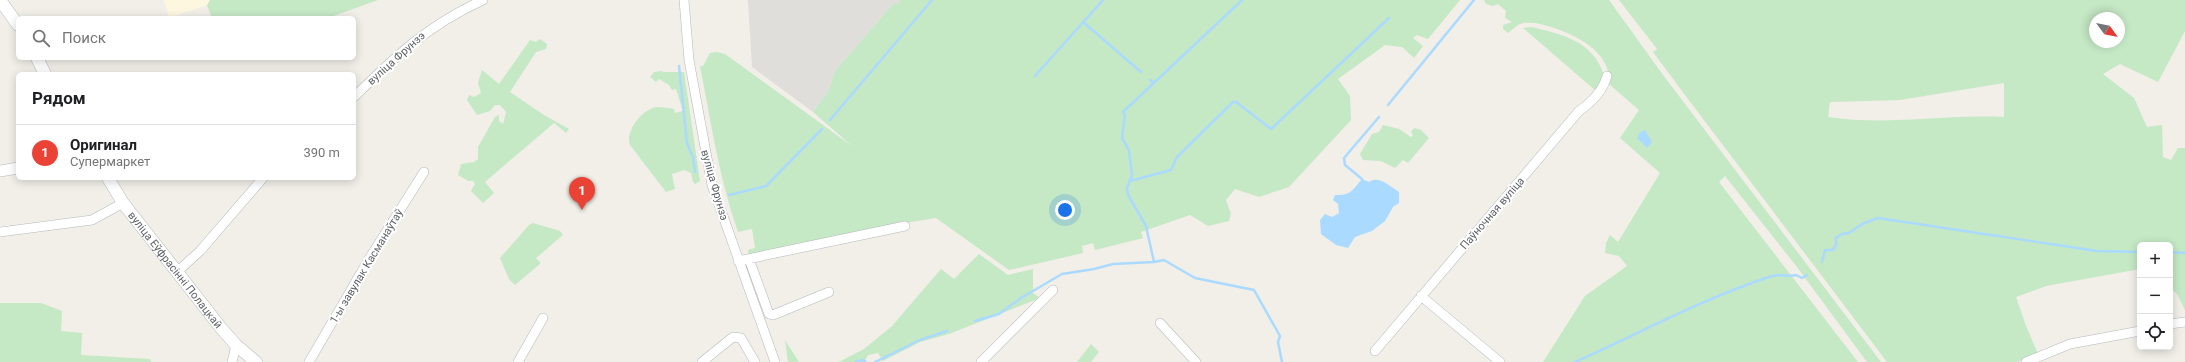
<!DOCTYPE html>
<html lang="ru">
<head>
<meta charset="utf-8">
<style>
  body { margin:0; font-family:Roboto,sans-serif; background:#f2f2f2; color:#202124 }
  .controls { position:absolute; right:12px; bottom:12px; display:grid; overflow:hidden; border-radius:6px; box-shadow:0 2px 10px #0003 }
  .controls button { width:36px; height:36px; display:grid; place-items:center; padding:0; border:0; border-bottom:1px solid #e0e0e0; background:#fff; color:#202124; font:20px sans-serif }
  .compass { position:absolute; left:2089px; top:12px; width:36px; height:36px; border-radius:50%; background:#fff; box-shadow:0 2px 10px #0003; rotate:123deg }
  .you { position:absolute; left:1065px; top:210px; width:14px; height:14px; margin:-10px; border:3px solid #fff; border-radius:50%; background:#1a73e8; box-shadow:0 0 0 6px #1a73e833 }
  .badge { display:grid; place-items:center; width:26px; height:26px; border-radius:50%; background:#ea4335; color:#fff; font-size:13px; font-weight:700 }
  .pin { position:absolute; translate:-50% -33px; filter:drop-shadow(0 1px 2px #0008) }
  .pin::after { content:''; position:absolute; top:21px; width:14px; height:12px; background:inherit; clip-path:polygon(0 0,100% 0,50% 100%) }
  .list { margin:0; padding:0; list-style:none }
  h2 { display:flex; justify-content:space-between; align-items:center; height:52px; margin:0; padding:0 16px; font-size:17px }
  h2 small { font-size:13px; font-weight:400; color:#757577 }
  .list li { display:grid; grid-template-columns:26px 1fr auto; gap:12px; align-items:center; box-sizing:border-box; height:56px; padding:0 16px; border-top:1px solid #e0e0e0 }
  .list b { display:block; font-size:15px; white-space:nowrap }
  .list p { margin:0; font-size:13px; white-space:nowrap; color:#757577 }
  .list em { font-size:13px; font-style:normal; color:#757577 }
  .icon { flex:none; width:22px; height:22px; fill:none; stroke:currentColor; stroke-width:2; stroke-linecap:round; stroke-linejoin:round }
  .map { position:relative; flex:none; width:2185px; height:362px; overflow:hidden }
  .search { position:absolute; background:#fff; box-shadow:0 2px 10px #0003; left:16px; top:16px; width:340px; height:44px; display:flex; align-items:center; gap:10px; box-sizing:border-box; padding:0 14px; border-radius:6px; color:#757577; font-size:15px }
  .panel { position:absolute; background:#fff; box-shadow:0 2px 10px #0003; left:16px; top:72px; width:340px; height:108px; border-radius:6px }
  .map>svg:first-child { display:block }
  .commercial { fill:#fef7e0 }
  .industrial { fill:#e0deda }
  .green { fill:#c5e8c5; fill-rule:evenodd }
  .water { fill:#aadaff }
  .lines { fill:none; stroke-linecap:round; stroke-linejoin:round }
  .stream { stroke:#aadaff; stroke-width:2.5 }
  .minor-casing { stroke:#b5b8bc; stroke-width:10 }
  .tertiary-casing { stroke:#b5b8bc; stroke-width:12 }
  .secondary-casing { stroke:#b6babf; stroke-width:13 }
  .minor { stroke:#fff; stroke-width:9 }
  .tertiary { stroke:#fff; stroke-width:11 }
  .secondary { stroke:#fff; stroke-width:12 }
  .labels { text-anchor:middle; stroke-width:4; stroke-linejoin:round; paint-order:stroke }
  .street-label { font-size:11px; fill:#5f6368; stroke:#fff }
</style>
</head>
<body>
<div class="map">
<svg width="2185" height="362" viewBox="0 0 2185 362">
  <rect width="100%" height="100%" fill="#f1efe8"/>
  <!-- commercial -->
  <path class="commercial" d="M164,0H221L169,18Z"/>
  <!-- industrial -->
  <path class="industrial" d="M748,0H901L898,4H893L835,71L828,92L813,112L752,67Z"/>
  <!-- green -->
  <path class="green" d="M210,0H378L328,18H205L211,16L207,5Z
    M901,0H1460L1428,39L1417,35L1413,38L1423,46L1414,58L1402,47L1385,45L1338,79L1350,96L1351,120L1289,187L1259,197L1235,189L1226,200L1231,214L1229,221L1208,226L1190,215L1141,232L1143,238L1095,250L1093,243L1082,246L1083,253L1009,270L936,218L892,225L749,255L748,250L755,248L752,229L738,232C719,178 711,122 700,66H703L710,53L717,52L725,54L852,146L813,112L828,92L835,71L893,4H898Z
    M1484,0H1609L1663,75L1881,362H1867L1797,267L1725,176L1719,182L1858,362H1543L1585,296L1627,266L1619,256L1605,253L1606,243L1610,235L1618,242L1660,173L1620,138L1639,110L1609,84C1612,52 1576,35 1551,27C1542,24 1529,21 1520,24C1516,26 1512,30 1508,33L1503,29V25L1512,22L1505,18L1506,11L1498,4L1493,6L1486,4Z
    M1619,0H2185V31L2158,82L2120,64L2103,74L2134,98L2147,127L2162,125L2163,157L2171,160L2178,148H2185V310L2177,294L2170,287V245H2140V269L2046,286L2016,297L2026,326L2038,354L2017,362H1887L1685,95L1653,52L1657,49ZM2095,18H2119V42H2095ZM2004,83V117C1946,114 1886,126 1828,117L1830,102L1900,100Z
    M1531,27C1562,34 1593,41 1604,75L1596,91L1523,28Z
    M540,39L547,44L546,49L536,52L510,92L544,115L569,129L566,133L554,123L485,182L494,193L483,203L471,191L475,184L473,181H468L458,175L461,164L474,162L478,159V147L495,117L499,115V121L503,124L506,112L500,105H495L490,111L477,115L467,100L469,95L474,97L481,93L478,83L482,70L499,84L530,40L536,42Z
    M662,71L663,72H684L700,181L695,184L693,182L691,173L684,170L672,174L675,189L666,192L630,145C625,131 642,109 657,107C662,107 669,108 674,109L675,113L683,111L676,89L672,90L669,85L659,79L656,82L650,77L654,72Z
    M1383,125L1399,129L1411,137L1413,135L1411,131L1415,128L1421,130L1429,138L1408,163L1403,160L1395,168L1381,161L1363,160L1360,154L1372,134L1379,132Z
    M533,223L560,231L563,235L536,258L541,263L515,285L509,279L500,258L529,225Z
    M979,254L1008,275L1033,269V293L1040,298L949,334L920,342L883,361L878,353L868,355L864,362H839L864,349L892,326L941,269L954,279Z
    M0,303H41L62,311L61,331L82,333L81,355L150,359L151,362H0Z
    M785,340L799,362H788Z
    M1091,344L1099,352L1091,362H1077Z"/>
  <!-- water -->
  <path class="water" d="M1645,130L1652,142L1647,148L1637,138L1640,132Z
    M1362,179L1369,182C1379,175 1390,187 1399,192V203L1393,207L1385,221L1372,231L1355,237L1348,248L1336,245L1321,234L1320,220L1325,214L1332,217L1339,213L1338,204L1333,200L1335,195C1350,196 1353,190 1362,179Z"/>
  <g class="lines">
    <!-- stream -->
    <path class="stream" d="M1083,22L1141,72
      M679,66L687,143L693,157L695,172
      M1035,76L1103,0
      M1150,80L1154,83
      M1388,105L1474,0
      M830,120L932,0
      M1362,179L1345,165L1344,158L1379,117
      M1130,181L1171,170L1177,157L1233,102H1236L1271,129L1389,18
      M729,195L766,186L822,129
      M2170,252L2185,253
      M1154,262L1146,226L1128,195L1127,188L1132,175L1129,150L1122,138L1125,115L1123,112L1242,0
      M1822,262L1825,250H1833L1836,245V238L1842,234L1849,233L1862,224L1878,218L2097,251L2140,252
      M975,321L999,314L1021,298L1062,274L1094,269L1113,264L1154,262L1164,260L1195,278L1254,290L1280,336L1278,342L1282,362
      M856,362L863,360L866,362
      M875,362L920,340L947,331
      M1575,362C1640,333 1704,298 1772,276C1779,274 1788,277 1796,275L1802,278L1807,275"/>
    <!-- minor casing -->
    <g class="minor-casing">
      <path id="minor" d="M684,0L689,60L712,185L775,362
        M354,97C397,55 427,26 483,0
        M0,232L92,220L123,203
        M749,259L769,314L773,315L829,292
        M738,261L905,226
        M177,272L200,251L263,178
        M1421,296L1500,362
        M1160,323L1196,362
        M2170,324L2185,322
        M1375,351L1579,111C1592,102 1603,91 1607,76
        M232,362L236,345
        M309,362L369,259L424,172
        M518,362L543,318
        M702,362L733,337L741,338L755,362
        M981,362L1053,290
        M2026,362L2070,344L2140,331"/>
    </g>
    <!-- tertiary casing -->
    <g class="tertiary-casing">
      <path id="tertiary" d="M0,171L18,168"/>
    </g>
    <!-- secondary casing -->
    <g class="secondary-casing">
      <g id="secondary">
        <path d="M0,0L18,25"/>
        <path d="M37,58L45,74"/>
        <path id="s1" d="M108,178L123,203L221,328L236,345L256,362"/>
      </g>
    </g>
    <!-- minor -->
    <use href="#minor" class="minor"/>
    <!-- tertiary -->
    <use href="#tertiary" class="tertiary"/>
    <!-- secondary -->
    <use href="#secondary" class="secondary"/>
  </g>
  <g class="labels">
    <!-- street labels -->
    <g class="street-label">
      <text transform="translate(396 58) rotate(-42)" y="4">вуліца Фрунзэ</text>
      <text transform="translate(715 185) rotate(74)" y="4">вуліца Фрунзэ</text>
      <text transform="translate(1492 213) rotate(-49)" y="4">Паўночная вуліца</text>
      <text transform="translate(366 266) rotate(-59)" y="4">1-ы завулак Касманаўтаў</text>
      <text dy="4" stroke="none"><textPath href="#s1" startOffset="114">вуліца Еўфрасінні Полацкай</textPath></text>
    </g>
  </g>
</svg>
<div class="controls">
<button>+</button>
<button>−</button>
<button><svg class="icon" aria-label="locate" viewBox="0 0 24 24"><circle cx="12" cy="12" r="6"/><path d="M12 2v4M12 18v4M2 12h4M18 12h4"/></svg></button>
</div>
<svg class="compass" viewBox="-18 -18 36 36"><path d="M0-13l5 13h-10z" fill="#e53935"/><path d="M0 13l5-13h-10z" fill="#757577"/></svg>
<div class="you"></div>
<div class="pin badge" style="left:582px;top:210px">1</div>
<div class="search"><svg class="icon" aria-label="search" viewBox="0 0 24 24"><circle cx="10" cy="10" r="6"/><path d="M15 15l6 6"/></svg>Поиск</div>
<section class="panel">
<h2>Рядом<small></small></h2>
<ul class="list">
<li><span class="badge">1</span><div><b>Оригинал</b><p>Супермаркет</p></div><em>390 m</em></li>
</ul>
</section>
</div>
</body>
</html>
